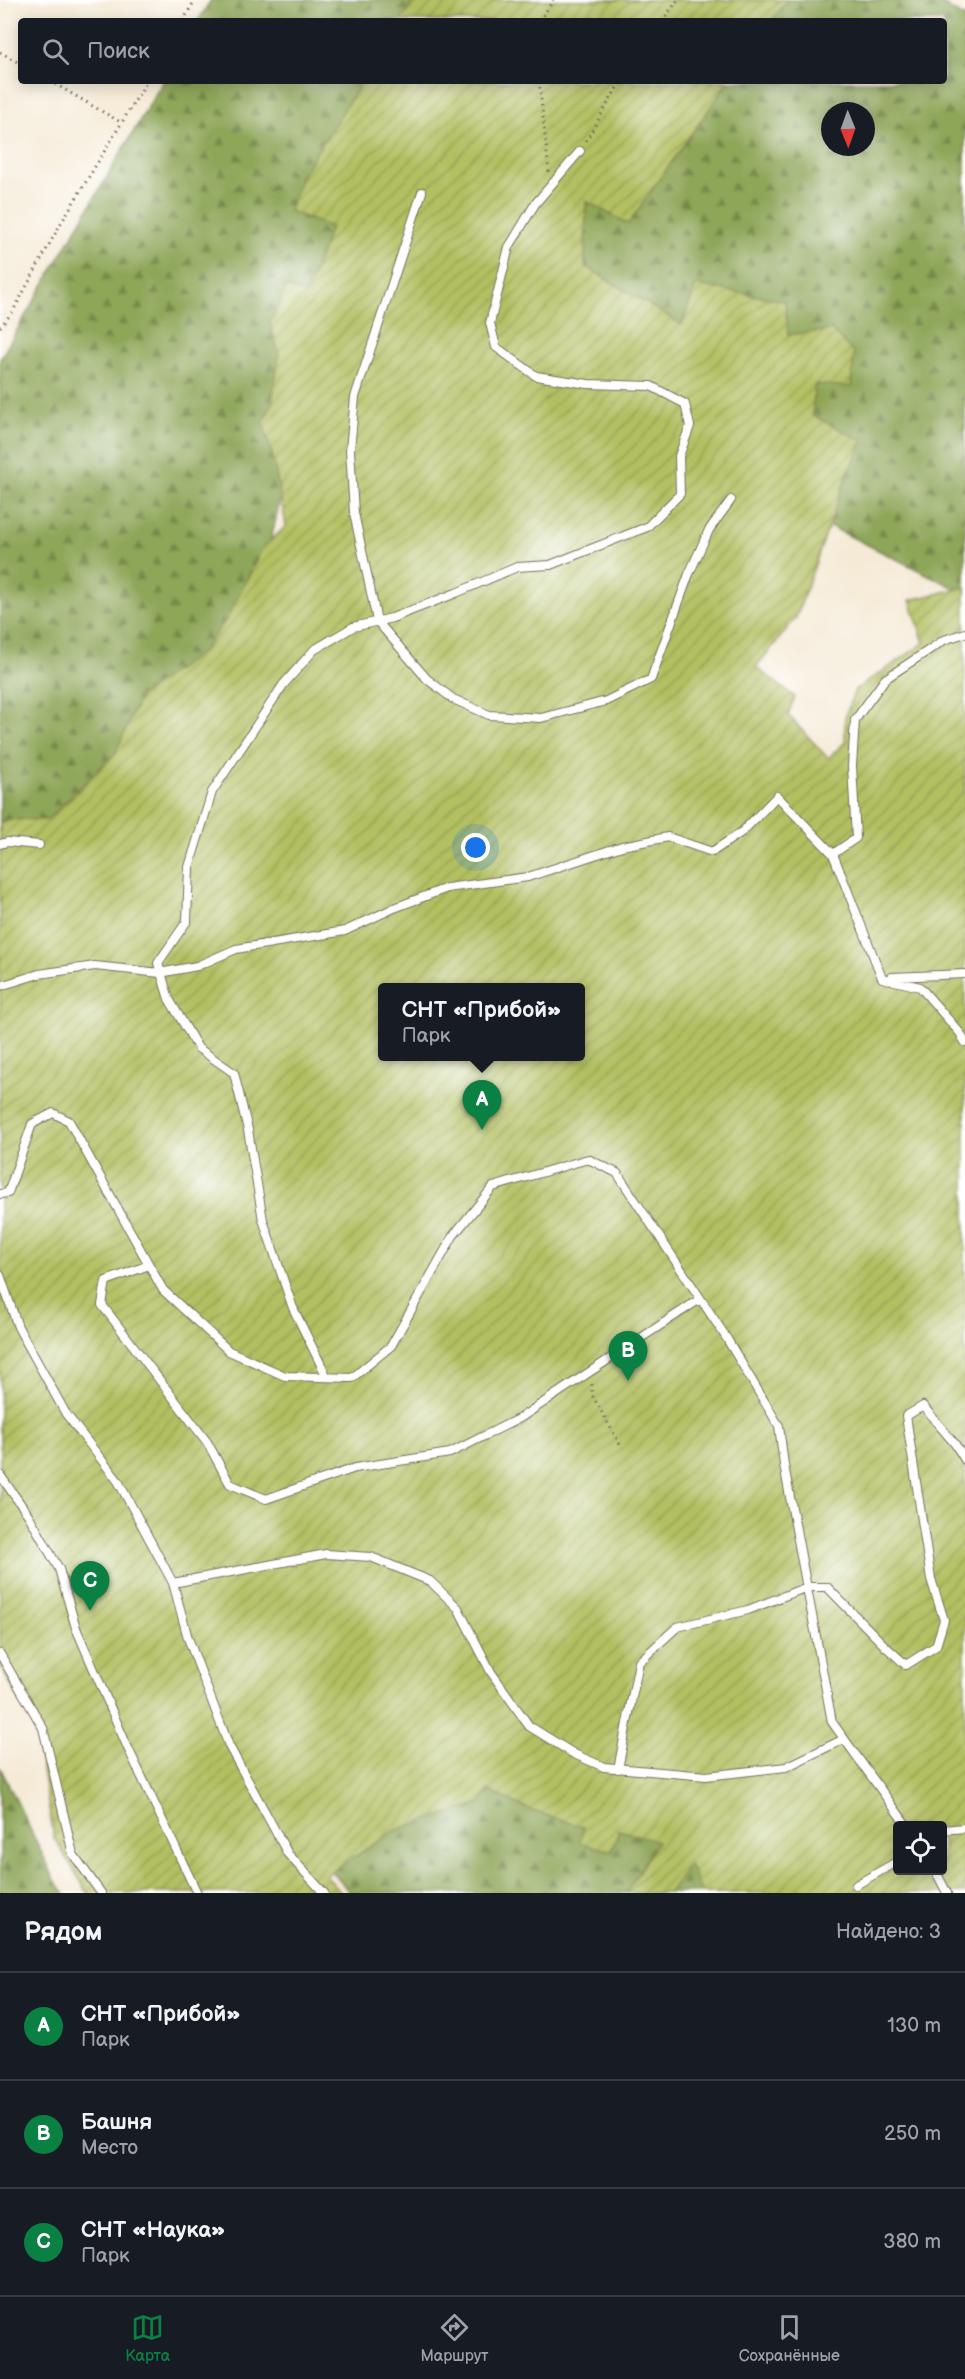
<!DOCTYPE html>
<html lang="ru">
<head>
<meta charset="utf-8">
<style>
  body { margin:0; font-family:"Balsamiq Sans",sans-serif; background:#242831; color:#f1f3f6 }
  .controls { position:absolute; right:18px; bottom:18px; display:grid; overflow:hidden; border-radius:6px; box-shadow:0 3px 15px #0003 }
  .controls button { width:54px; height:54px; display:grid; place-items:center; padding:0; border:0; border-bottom:2px solid #363941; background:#171b24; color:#f1f3f6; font:30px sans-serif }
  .compass { position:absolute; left:821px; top:102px; width:54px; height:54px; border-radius:50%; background:#171b24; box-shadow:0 3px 15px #0003; rotate:179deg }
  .you { position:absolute; left:476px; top:848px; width:21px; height:21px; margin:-15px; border:4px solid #fff; border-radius:50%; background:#1a73e8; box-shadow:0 0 0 9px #1a73e833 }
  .badge { display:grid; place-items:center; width:39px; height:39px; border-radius:50%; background:#0b8043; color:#fff; font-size:20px; font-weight:700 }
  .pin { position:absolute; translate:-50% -50px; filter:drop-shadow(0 2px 3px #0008) }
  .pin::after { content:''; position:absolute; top:32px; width:21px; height:18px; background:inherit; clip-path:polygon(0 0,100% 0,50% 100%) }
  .popup { position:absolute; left:378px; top:983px; width:207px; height:78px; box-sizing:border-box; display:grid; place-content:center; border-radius:6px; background:#171b24; filter:drop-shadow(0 2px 4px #0005); font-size:20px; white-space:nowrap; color:#9ea1a6 }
  .popup b { font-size:22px; color:#f1f3f6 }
  .popup::after { content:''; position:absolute; left:50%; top:100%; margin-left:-12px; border:12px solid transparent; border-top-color:#171b24 }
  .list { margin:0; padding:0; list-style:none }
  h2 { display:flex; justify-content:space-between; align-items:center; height:78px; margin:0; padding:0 24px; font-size:26px }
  h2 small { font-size:20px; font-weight:400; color:#9ea1a6 }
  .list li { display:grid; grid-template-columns:39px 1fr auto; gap:18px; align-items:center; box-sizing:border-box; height:108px; padding:0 24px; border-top:2px solid #363941 }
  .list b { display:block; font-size:22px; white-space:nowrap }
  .list p { margin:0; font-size:20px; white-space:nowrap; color:#9ea1a6 }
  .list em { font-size:20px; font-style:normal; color:#9ea1a6 }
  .icon { flex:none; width:33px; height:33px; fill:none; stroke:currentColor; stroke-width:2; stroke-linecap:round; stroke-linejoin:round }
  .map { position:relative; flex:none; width:965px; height:1893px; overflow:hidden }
  .search { position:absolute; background:#171b24; box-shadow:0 3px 15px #0003; left:18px; right:18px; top:18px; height:66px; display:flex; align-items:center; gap:15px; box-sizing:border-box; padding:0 21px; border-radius:6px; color:#9ea1a6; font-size:22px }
  .sheet { height:402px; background:#171b24 }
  nav { display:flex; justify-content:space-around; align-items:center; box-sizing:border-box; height:84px; border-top:2px solid #363941; background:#171b24; font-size:16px; color:#9ea1a6 }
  nav a { display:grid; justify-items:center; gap:3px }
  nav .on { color:#0b8043 }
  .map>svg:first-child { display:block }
  .forest { fill:url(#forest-firs); stroke:#64683b; stroke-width:1.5; fill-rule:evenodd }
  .garden { fill:url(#garden-furrows); stroke:#777540; stroke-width:1.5; fill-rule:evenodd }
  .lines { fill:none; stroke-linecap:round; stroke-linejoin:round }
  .lane-casing { stroke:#7c6d5e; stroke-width:10 }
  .path { stroke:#7c6d5e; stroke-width:3; stroke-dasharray:1.5 4.5; stroke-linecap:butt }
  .lane { stroke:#fff; stroke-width:8 }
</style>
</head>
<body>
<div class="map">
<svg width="965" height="1893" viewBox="0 0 965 1893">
  <defs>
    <pattern id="forest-firs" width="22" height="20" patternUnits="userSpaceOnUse" patternTransform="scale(1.5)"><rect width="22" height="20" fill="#8ea658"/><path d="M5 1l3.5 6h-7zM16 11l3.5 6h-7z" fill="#758748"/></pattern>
    <pattern id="garden-furrows" width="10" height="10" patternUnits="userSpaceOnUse" patternTransform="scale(1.5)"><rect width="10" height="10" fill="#b3c062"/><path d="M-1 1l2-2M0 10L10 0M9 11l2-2" fill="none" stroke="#939c50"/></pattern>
  </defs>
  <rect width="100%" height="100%" fill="#fff"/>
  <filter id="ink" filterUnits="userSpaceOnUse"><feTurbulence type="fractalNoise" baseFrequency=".0167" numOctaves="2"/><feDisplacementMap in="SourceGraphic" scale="12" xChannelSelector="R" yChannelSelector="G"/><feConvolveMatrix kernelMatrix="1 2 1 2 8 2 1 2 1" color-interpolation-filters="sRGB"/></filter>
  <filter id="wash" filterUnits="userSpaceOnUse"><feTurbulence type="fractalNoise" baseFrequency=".008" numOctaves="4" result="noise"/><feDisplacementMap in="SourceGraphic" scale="24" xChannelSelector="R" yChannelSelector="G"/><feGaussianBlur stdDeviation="1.35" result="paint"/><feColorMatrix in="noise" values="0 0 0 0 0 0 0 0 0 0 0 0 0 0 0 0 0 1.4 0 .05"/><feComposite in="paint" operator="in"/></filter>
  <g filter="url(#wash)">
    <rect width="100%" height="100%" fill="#f5ead5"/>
    <!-- forest -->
    <path class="forest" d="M211,0H936L965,18V593L817,520L333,274L256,604L57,825L0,834V359L163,81H944V21H198ZM830,111H866V147H830Z
      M360,1573L780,1893H350L287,1820Z
      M0,1767L56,1882L65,1893H0Z"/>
    <!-- garden -->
    <path class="garden" d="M414,0H787L772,21H401Z
      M362,81H729L628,224L586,201L585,266L682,325L696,285L785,301L788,335L831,330L854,353L851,387L815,384L812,415L863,441L847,475L796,618L756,667L795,697L788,715L828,758L845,742V717L855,690L924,643L910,600L965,587V1893H702L689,1864L669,1893H626L657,1841L619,1830L612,1851L580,1843L583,1827L530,1810L488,1790L481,1803L396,1830L326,1875L341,1893H88L54,1838L34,1724L0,1667V822L10,819L47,820L116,752L140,696L203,651L226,620L262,549L286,526L273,458L263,423L272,403L279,355L270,323L287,287L306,294L331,227L289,211L302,175ZM383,988H581V1056H383ZM898,1826H942V1870H898Z"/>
  </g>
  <g filter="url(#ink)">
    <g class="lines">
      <!-- lane casing -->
      <g class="lane-casing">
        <path id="lane" d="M422,192L355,397L350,450L354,513L377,621L427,679L453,699L489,715L541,718L606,701L651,679L689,574L709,530L731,500
          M0,844L7,842L39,845
          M833,854L856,838L852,766L855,720L885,679L944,640L965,633
          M892,977L965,974
          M0,986L39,974L95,966L160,973L197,966L236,949L345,931L394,908L447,888L528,877L622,846L668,837L712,852L743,831L777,796L833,854L882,978L920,987L960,1033L965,1042
          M0,1194L8,1193L32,1124L53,1113L69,1121L163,1290L229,1351L285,1376L352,1378L391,1346L453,1236L493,1187L588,1159L617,1173L724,1334L779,1426L784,1465L832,1722L907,1826
          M149,1265L106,1281L102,1305L207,1442L230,1484L266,1499L355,1468L450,1453L520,1418L700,1299
          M0,1275L18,1327L66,1414L118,1481L173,1583L188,1638L229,1746L288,1854L324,1893
          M327,1377L293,1308L263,1220L248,1130L234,1073L198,1048L169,999L158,963L187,921L189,867L212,792L283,685L314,650L353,627L392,618L456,593L517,567L550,565L647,527L680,494L679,456L690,426L685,404L651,386L588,384L536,376L496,347L490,323L509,247L535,204L580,151
          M0,1475L29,1516L59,1569L76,1628L127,1746L197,1893
          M173,1583L326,1554L371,1557L430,1581L458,1608L491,1672L529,1726L574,1754L604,1767L706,1776L786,1767L844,1739
          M0,1654L43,1728L73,1854L101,1893
          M618,1769L639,1662L677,1627L748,1610L807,1587H827L885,1646L906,1665L936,1646L944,1620L931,1579L906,1416L923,1406L955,1444L965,1460
          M942,1830L965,1828
          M935,1870L947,1893
          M856,1885L898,1861"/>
      </g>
      <!-- path -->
      <path class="path" d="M183,21L195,0
        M540,21L553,0
        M662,21L678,0
        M0,52L21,64
        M50,81L122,123
        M539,81L549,172
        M586,141L621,81
        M0,327L12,313L61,223L147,81
        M592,1384V1395L621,1446"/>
      <!-- lane -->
      <use href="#lane" class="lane"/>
    </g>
  </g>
</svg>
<div class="controls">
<button><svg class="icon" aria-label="locate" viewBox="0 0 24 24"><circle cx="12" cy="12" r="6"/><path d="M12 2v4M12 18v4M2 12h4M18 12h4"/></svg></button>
</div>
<svg class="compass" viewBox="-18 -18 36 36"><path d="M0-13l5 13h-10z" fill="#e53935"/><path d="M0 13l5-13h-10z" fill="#9ea1a6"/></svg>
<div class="you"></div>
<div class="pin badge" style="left:482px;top:1130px">A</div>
<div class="popup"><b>СНТ «Прибой»</b>Парк</div>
<div class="pin badge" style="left:628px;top:1381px">B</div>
<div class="pin badge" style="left:90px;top:1611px">C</div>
<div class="search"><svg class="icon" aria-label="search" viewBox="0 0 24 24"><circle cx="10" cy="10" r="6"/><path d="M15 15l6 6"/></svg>Поиск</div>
</div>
<section class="sheet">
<h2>Рядом<small>Найдено: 3</small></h2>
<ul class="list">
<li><span class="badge">A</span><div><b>СНТ «Прибой»</b><p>Парк</p></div><em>130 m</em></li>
<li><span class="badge">B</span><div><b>Башня</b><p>Место</p></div><em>250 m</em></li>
<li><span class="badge">C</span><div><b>СНТ «Наука»</b><p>Парк</p></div><em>380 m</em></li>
</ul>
</section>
<nav>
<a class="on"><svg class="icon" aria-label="map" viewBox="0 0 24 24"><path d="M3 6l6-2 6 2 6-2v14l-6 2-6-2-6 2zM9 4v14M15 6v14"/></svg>Карта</a>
<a><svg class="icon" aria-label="directions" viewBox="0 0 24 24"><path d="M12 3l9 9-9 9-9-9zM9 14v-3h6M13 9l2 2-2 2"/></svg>Маршрут</a>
<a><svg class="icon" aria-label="saved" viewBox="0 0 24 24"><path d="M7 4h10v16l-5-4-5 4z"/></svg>Сохранённые</a>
</nav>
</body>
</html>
